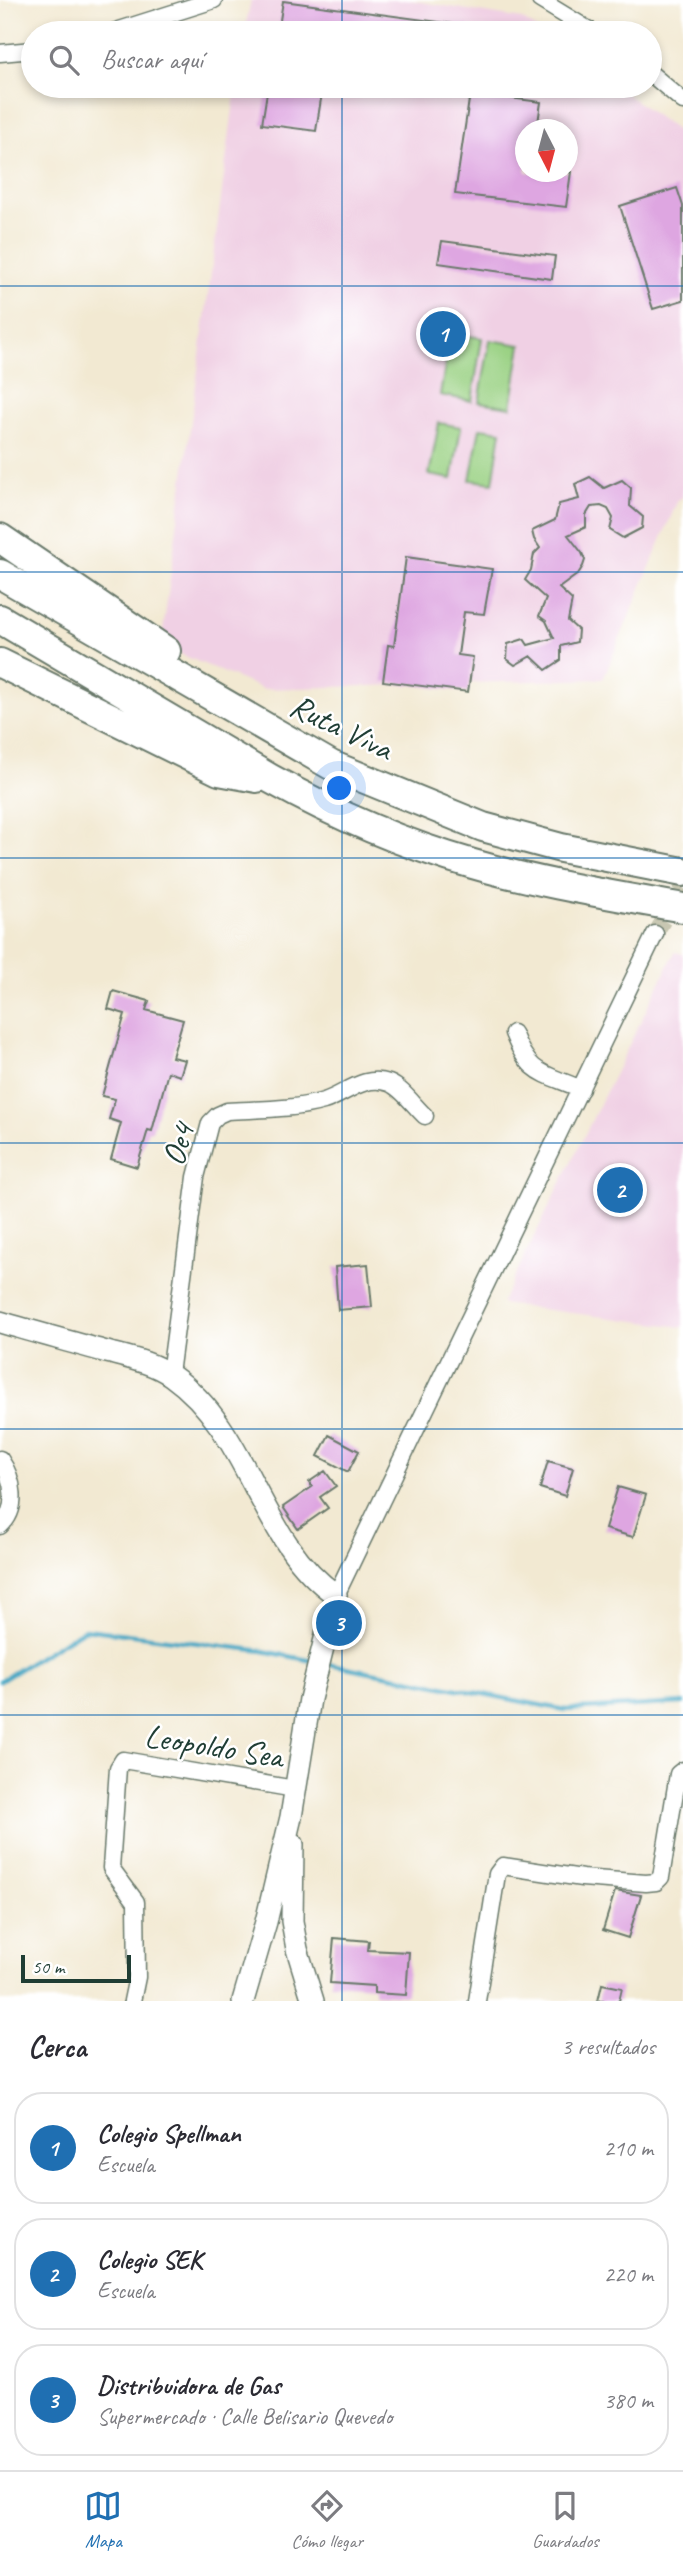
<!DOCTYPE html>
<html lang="es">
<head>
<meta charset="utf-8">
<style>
  body { margin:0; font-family:Caveat,sans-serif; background:#f2f2f3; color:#2b2b33 }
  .compass { position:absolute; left:515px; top:119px; width:63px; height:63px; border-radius:50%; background:#fff; box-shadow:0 4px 10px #0003; rotate:174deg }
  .scale { position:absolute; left:21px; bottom:18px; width:110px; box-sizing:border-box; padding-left:7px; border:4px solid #1f3d34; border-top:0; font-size:19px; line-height:24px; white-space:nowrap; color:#1f3d34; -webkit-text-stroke:5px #fff; paint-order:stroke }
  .you { position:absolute; left:340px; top:789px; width:24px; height:24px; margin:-18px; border:5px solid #fff; border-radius:50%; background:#1a73e8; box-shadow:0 0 0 10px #1a73e833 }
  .badge { display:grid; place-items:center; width:46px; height:46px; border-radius:50%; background:#1f6fb2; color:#fff; font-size:23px; font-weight:700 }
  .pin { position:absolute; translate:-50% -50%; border:4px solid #fff; box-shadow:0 2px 7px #0006 }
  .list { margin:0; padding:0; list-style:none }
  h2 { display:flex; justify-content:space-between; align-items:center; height:91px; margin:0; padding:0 28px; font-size:30px }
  h2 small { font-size:23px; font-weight:400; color:#7c7c81 }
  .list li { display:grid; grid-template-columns:46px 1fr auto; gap:21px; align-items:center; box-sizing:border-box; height:112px; margin:0 14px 14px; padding:0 14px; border:2px solid #e1e1e2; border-radius:28px }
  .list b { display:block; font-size:26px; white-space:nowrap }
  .list p { margin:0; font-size:23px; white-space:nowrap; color:#7c7c81 }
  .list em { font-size:23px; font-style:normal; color:#7c7c81 }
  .icon { flex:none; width:38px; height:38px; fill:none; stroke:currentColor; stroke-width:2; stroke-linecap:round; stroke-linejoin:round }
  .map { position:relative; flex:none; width:683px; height:2001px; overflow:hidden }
  .search { position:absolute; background:#fff; box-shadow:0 4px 10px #0003; left:21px; right:21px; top:21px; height:77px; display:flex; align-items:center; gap:18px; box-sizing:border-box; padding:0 24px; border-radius:38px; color:#7c7c81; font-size:26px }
  .sheet { height:469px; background:#fff }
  nav { display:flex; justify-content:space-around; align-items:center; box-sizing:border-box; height:98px; border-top:2px solid #e1e1e2; background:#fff; font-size:19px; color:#7c7c81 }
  nav a { display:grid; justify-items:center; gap:4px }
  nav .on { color:#1f6fb2 }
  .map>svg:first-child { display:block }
  .built { fill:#f0d0e4; fill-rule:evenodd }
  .pitch { fill:#9ad183; stroke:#5c875c; stroke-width:2 }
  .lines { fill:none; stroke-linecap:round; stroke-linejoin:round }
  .stream { stroke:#46a8c5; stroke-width:4.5 }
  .building { fill:#dea6e1 }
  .street-tunnel { stroke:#c8c7b2; stroke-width:16; stroke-dasharray:16 8; stroke-linecap:butt }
  .street-casing { stroke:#69796b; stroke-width:19 }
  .secondary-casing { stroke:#69796b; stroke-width:24 }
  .highway-casing { stroke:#69796b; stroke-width:32 }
  .street { stroke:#fff; stroke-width:16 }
  .secondary { stroke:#fff; stroke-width:21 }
  .highway { stroke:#fff; stroke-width:28 }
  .grid { fill:none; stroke:#1f6fb2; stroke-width:2; stroke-opacity:0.55 }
  .labels { text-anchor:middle; stroke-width:5; stroke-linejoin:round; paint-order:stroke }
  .street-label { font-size:33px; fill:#1f3d34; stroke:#fff }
</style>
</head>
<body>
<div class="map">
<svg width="683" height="2001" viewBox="0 0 683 2001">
  <rect width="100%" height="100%" fill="#fff"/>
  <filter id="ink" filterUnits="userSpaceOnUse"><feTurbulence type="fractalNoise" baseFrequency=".0143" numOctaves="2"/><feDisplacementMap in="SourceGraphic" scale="14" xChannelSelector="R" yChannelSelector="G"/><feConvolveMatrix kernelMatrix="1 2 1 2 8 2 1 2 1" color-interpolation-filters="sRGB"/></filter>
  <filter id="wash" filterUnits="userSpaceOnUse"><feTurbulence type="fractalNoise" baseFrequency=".00686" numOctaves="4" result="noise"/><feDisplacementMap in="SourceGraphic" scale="28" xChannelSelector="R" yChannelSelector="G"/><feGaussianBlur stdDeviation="1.57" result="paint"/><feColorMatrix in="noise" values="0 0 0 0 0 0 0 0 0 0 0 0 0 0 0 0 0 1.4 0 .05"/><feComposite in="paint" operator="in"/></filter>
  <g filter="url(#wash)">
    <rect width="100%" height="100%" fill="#f2e9d2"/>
    <!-- built -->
    <path class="built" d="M251,0H409L522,19L542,33H244Z
      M236,86H615L683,135V496L677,502L603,679L263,689L161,646ZM526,130H568V172H526Z
      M675,952L683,954V1327L501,1304Z"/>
    <!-- pitch -->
    <path class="pitch" d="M451,333L482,338L472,401L440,395Z
      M490,340L521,345L511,407L479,402Z
      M439,423L461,427L452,479L429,475Z
      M480,428L501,431L493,483L470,480Z"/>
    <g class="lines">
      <!-- stream -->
      <path class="stream" d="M325,1663L565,1710L683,1703
        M0,1681L85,1629L263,1651L313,1661"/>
    </g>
    <g id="blocks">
      <!-- building -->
      <path class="building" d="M283,1L469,26V33H278Z
        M268,86H323L316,131L262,124Z
        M470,93L541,102L537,130H526V172H571L566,207L455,194Z
        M677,188L683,206V300L653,309L620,206Z
        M442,241L555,256L552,279L438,263Z
        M590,477L604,488L622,480L631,488L630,506L643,517L642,528L623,538L610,530L613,518L608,509L601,506L591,507L586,515V527L568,535L582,553L585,560L583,566L578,574L559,588L572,600L568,621L578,630L577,642L561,646V660L546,670L531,656L515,665L507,659L508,644L524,639L528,645L554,638L546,621L539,616L546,599L525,580L531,570L534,554L540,548L534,539L532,531L555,520L559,504L579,499L575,484Z
        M406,557L492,569L484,614L464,612L458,655L473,657L468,692L383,681L388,645L394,646Z
        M113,991L149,1001L146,1010L183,1020L172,1057L185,1060L180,1076L168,1072L152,1131L148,1130L137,1167L111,1159L121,1123L109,1119L115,1099L102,1096L125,1014L108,1009Z
        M368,1264L372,1307L338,1310L335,1267Z
        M329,1435L359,1451L348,1472L318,1456Z
        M548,1461L573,1468L565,1496L540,1488Z
        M325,1471L336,1486L320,1497L328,1508L298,1529L283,1507L312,1487L309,1482Z
        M618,1487L646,1495L633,1537L605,1529Z
        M615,1891L641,1895L628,1938L603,1930Z
        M334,1938L369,1941L368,1950L409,1952L406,1995L374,1993V1986L330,1983Z
        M602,1984L622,1988L619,2001H598Z"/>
    </g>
  </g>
  <g filter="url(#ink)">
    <use href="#blocks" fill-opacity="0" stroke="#69796b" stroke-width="2"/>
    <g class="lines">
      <!-- street-tunnel -->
      <path class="street-tunnel" d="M655,934L683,888"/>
      <!-- street casing -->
      <g class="street-casing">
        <path id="street" d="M540,0L594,33
          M110,33L214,0
          M0,53L33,50
          M650,73L683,101
          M513,1033C530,1076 542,1072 581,1089
          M170,1374L196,1177L210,1123L218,1115L227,1111C258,1109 293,1110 324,1101C346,1094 364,1074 389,1083C402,1088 415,1107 425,1116
          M0,1459C13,1478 20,1508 0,1526
          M336,1595L655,934
          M132,2001L137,1977L136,1902L111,1868L118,1768L123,1760L295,1789
          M477,2001L497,1874L503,1866L582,1878L646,1883L656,1882L661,1877L678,1774L683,1770"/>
      </g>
      <!-- secondary casing -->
      <g class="secondary-casing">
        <path id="secondary" d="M0,1322C34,1332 68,1341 103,1351C125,1357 153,1362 172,1376C252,1433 257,1540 336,1595L310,1699L291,1817L266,1922L243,2001
          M293,1844L292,1921L297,1949L313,2001"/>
      </g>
      <!-- highway casing -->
      <g class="highway-casing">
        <path id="highway" d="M0,538L166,651
          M0,574L331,765L483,827L561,848L683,872
          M0,619L271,779C334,814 403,844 473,864C542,884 613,895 683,908
          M0,663L219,771L257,778"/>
      </g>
      <!-- street -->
      <use href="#street" class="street"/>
      <!-- secondary -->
      <use href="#secondary" class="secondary"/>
      <!-- highway -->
      <use href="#highway" class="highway"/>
    </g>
  </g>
  <!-- grid -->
  <path class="grid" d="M342,0V33M342,86V2001M0,286H683M0,572H683M0,858H683M0,1143H683M0,1429H683M0,1715H683"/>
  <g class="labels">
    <!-- street labels -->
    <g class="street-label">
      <text transform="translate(342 726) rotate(26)" y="12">Ruta Viva</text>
      <text transform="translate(177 1144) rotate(-73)" y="12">Oe4</text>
      <text transform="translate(214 1745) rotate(9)" y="12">Leopoldo Sea</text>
    </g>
  </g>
</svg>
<svg class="compass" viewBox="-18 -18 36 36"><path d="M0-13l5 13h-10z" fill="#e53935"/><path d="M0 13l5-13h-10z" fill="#7c7c81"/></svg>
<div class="scale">50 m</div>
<div class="you"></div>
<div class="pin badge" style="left:443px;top:334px">1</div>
<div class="pin badge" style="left:620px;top:1190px">2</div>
<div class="pin badge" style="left:339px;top:1623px">3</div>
<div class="search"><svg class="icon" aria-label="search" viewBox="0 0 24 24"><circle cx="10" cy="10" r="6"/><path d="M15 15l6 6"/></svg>Buscar aquí</div>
</div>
<section class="sheet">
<h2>Cerca<small>3 resultados</small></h2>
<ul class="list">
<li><span class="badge">1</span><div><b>Colegio Spellman</b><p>Escuela</p></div><em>210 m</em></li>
<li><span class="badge">2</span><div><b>Colegio SEK</b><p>Escuela</p></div><em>220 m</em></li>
<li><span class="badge">3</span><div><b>Distribuidora de Gas</b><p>Supermercado · Calle Belisario Quevedo</p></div><em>380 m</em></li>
</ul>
</section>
<nav>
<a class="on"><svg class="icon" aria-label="map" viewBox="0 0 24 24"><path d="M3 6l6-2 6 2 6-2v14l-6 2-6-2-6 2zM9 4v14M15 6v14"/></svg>Mapa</a>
<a><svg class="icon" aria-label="directions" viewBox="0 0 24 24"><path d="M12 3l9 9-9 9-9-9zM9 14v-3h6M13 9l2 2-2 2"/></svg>Cómo llegar</a>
<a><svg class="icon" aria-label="saved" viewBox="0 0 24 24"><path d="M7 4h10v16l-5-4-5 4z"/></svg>Guardados</a>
</nav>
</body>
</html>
